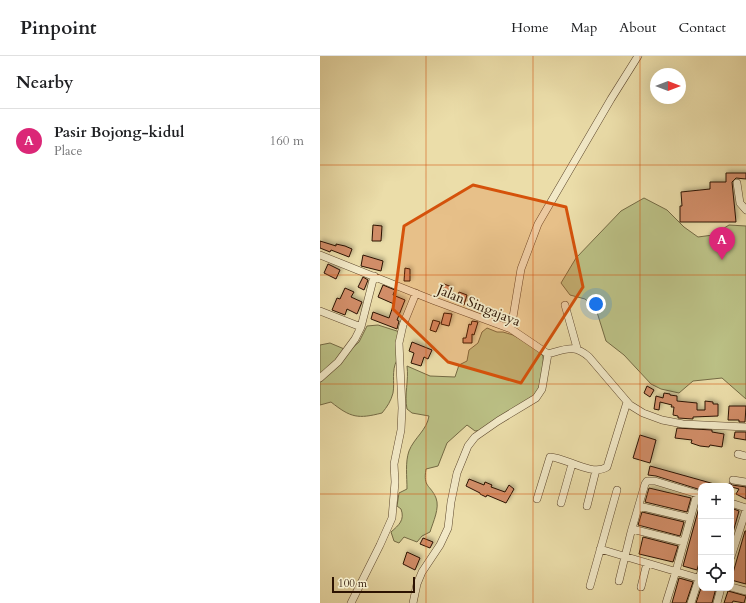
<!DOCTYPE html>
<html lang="en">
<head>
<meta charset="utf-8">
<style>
  body { margin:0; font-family:Cardo,serif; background:#f6f6f6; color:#202124 }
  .controls { position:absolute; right:12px; bottom:12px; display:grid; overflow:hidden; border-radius:8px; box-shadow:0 4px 16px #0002 }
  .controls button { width:36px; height:36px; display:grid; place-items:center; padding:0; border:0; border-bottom:1px solid #e0e0e0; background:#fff; color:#202124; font:20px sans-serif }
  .compass { position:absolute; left:330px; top:12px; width:36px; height:36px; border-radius:50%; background:#fff; box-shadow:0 4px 16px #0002; rotate:90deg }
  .scale { position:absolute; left:12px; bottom:10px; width:83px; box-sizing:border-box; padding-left:4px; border:2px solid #2c1302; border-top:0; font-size:11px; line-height:14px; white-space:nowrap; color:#2c1302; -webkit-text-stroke:3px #f2e9c7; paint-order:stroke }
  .you { position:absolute; left:276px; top:248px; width:14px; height:14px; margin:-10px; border:3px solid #fff; border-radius:50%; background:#1a73e8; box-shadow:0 0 0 6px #1a73e833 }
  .badge { display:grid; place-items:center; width:26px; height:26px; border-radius:50%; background:#db2777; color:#fff; font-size:13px; font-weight:700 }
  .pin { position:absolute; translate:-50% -33px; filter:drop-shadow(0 1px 2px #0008) }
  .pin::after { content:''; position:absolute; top:21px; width:14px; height:12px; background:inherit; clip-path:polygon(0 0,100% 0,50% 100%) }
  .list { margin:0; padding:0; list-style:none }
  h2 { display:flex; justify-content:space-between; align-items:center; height:52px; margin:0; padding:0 16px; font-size:17px }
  h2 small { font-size:13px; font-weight:400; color:#757577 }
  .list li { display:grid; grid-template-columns:26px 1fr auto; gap:12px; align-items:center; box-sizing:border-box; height:64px; padding:0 16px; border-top:1px solid #e0e0e0 }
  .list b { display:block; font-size:15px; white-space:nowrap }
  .list p { margin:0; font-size:13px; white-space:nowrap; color:#757577 }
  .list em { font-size:13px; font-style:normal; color:#757577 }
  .icon { flex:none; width:22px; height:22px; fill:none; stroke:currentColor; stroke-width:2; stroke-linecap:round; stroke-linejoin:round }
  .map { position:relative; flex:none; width:426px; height:547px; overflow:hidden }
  header { display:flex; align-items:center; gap:24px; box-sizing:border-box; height:56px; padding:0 20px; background:#fff; border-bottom:1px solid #e0e0e0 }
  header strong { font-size:19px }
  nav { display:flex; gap:22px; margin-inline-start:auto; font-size:14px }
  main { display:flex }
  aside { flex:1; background:#fff }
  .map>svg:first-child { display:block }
  .green { fill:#bbc085; stroke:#746a44 }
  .building { fill:#d18d68; stroke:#2c1302; filter:url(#shadow) }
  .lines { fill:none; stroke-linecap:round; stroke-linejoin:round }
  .minor-casing { stroke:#5c462c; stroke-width:8 }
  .minor { stroke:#f2e9c7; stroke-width:7 }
  .marked { fill:#d5520b; fill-opacity:0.2; stroke:#d5520b; stroke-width:3; stroke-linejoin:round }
  .grid { fill:none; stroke:#d5520b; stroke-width:1; stroke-opacity:0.55 }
  .labels { text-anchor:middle; stroke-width:3.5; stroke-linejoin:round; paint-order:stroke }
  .street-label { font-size:14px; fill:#2c1302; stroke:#f2e9c7 }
</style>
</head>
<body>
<header>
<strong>Pinpoint</strong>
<nav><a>Home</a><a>Map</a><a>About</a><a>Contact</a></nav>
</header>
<main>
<aside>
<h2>Nearby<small></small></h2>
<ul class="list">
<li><span class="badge">A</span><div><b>Pasir Bojong-kidul</b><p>Place</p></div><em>160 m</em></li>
</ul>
</aside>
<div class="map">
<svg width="426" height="547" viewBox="0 0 426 547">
  <defs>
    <filter id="shadow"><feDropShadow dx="2" dy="-2" stdDeviation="2" flood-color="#0004"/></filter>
  </defs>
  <rect width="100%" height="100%" fill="#ebdda9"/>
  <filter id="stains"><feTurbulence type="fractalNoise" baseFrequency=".005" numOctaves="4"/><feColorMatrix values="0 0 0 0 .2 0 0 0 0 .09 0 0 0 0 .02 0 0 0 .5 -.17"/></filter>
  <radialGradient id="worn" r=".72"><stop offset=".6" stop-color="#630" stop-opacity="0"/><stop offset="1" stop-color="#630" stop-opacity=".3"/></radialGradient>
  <!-- green -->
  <path class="green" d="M324,142L347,154L364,171L378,181L393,179L409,169L426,170V343L402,322L373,325L359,337L341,333L331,328L304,299L286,285L276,253L265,243L250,239L241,227L256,202L301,155Z
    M58,269L80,276L77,304C71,315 75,326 73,337C71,345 67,351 62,357C38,363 31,362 11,346L0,349V289L10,287L29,295L39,286L47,270Z
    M167,272L177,276H183L193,279L214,291L223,300C224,313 222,326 216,338L163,374L155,375L147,369L127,387L118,410L106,413C103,432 110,428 116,442C120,452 113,466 110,476L102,480L97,486L84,481L79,487L74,485L71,476C79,469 85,464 81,453L77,450L79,437L87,433C87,421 85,406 89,395C94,382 107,374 109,360L92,357L87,353C84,339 89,324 87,310L110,320L135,321L139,309L147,305L149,294L158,287L162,276Z"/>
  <!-- building -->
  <path class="building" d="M406,117H426V123L416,122L412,126L416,166H360V150H362L361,136L390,133V126H406Z
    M53,169L62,170L61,185H52Z
    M0,185L16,190V188L25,190L32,193L29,201L11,194L10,196L0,192Z
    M43,199L63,205L61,215L41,210Z
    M8,208L20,214L16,223L4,217Z
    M85,212L90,213V225H84Z
    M43,221L48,224L44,234L38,231Z
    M124,228L132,231L128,241L121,238Z
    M63,229L75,234L73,239L85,244L77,264L79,265L77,273L51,263L53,256L69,262L72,253L74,248L58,241Z
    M25,232L34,236L31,241L42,246L37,258L27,253L25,259L12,254L17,242L20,243Z
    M139,236L147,239L144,249L136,246Z
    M124,257L132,258L129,270L121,268Z
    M113,264L120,266L116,276L110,274Z
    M152,265L158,266L154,279L152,278V287H143V282H146L149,268L151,269Z
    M92,286L112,294L108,303L104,301L101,310L91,307L94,297L89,295Z
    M327,330L334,334L330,341L324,337Z
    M344,337L350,338V339L357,340V345L377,347V354H385V345L393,346V348H398V360L373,361V363L358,362V360L353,359L354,351H351L352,349L340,346L339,354L334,353L336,340L343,342Z
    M409,350H426L425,366H419V364H408Z
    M357,372L392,374V376L404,378L402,391L390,389L389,391L380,390L371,387L372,384L355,382Z
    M415,376H426V384L414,382Z
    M320,379L336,384L330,407L313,402Z
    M330,410L398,429V430H381V434L336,420L328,419Z
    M149,423L164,429L165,426L172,429L171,431L185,436L189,429L194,433L186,447L167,439L166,441L160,438V437L146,430Z
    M409,427L412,429L426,431V443L416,438L419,433L408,430Z
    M329,432L371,442L367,456L325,446Z
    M381,444V500L377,514L363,510Z
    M411,452L419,455L412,480L411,479Z
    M322,456L364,466L360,480L318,469Z
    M425,475H426V528L411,524Z
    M323,481L358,490L353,506L319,498Z
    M103,482L113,486L110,492L100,488Z
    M87,496L100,502L95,514L83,508Z
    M359,522L373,526L366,547H352Z
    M381,532H396L392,547H376Z
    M408,535L426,540L424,547L413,545L412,547H404Z"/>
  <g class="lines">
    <!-- minor casing -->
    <g class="minor-casing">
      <path id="minor" d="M417,127L420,147L426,154
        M0,199L115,245L191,273L228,298C246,293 254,288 269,301L310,349L323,357L342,364L363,368L426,371
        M245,249L257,292
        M0,255L41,271
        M191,273L201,213L218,168L291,43L318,0
        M0,322L18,306L35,283L41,271L54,220
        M418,398L426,400
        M413,424L426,426
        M217,443L230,401C245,401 272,421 287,411L307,346
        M241,447L252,408
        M411,447L426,452
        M267,450L276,414
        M319,450L370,462
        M312,473L364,486
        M280,493L381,523
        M411,501L426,454
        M299,525L311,476L325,428L327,425H335L381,439
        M270,530L297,434
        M321,531L327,507
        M411,531L426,535
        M31,547L60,489L72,462L75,426L74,408L81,374L82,352L79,287L83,269L96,237
        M93,547L97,528L102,516L120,489L128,472L131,446L137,417L148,390L155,381L178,365L216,342L222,333L228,298
        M346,547L356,515L377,438
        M371,547L381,516
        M397,547L401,532"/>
    </g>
    <!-- minor -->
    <use href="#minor" class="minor"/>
  </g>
  <!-- marked area -->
  <path class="marked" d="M153,129L246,151L263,231L201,327L128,306L73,253L84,170Z"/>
  <!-- grid -->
  <path class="grid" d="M106,0V547M213,0V547M320,0V547M0,109H426M0,219H426M0,328H426M0,438H381M411,438H426"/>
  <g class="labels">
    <!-- street labels -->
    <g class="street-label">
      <text transform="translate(159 249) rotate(22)" y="5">Jalan Singajaya</text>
    </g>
  </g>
  <rect width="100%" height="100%" filter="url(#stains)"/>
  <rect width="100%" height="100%" fill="url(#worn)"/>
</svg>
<div class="controls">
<button>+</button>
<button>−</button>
<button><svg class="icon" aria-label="locate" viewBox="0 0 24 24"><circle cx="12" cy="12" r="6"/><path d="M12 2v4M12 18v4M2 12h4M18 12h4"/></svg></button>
</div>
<svg class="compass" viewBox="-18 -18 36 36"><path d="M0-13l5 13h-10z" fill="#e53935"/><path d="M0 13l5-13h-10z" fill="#757577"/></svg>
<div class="scale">100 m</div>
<div class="you"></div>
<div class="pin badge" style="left:402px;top:204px">A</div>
</div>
</main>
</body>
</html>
